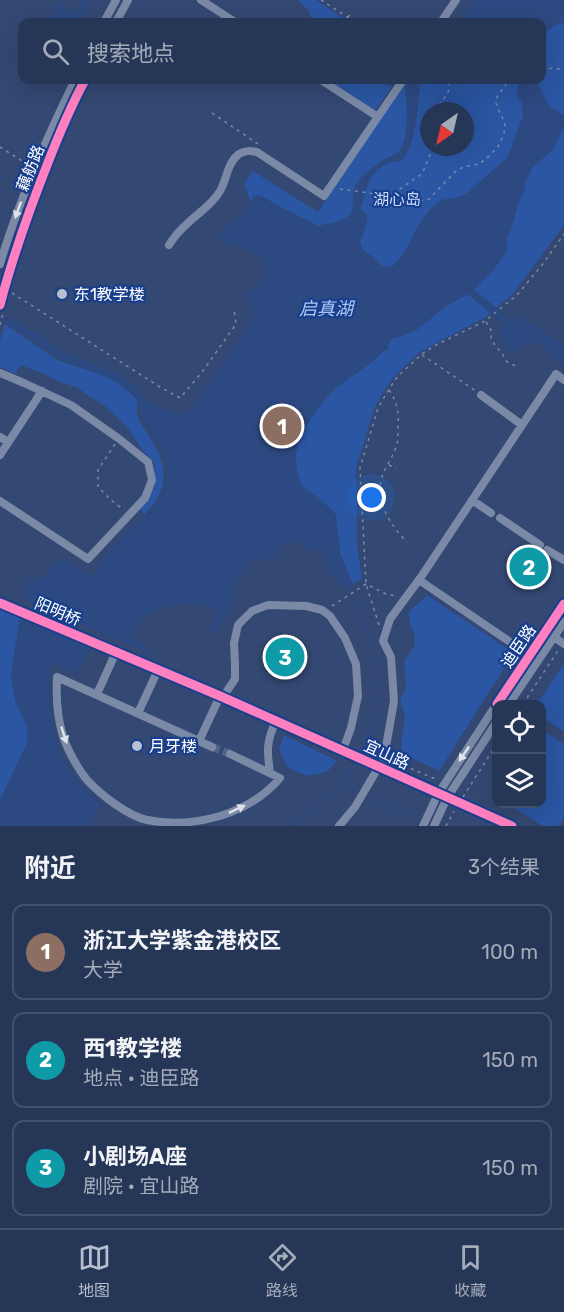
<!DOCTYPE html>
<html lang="zh">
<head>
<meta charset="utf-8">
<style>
  body { margin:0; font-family:Rubik,"Noto Sans SC",sans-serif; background:#324160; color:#f1f3f6 }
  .controls { position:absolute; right:18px; bottom:18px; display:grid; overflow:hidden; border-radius:12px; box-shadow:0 6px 24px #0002 }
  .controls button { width:54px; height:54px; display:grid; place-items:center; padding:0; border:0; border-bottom:2px solid #42506c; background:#263656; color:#f1f3f6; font:30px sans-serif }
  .compass { position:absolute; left:420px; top:102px; width:54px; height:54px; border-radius:50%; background:#263656; box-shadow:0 6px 24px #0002; rotate:214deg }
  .you { position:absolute; left:372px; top:498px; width:21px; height:21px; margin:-15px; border:4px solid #fff; border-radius:50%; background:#1a73e8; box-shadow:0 0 0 9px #1a73e833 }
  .badge { display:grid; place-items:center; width:39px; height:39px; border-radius:50%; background:#b8bfce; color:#fff; font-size:20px; font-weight:700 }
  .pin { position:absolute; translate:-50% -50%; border:3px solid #fff; box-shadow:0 2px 6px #0006 }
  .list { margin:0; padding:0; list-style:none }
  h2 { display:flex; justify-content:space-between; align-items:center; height:78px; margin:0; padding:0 24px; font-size:26px }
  h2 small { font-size:20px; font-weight:400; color:#a4abb9 }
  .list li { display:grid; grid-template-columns:39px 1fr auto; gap:18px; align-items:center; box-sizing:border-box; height:96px; margin:0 12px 12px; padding:0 12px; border:2px solid #42506c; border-radius:12px }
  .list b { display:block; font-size:22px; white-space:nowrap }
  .list p { margin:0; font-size:20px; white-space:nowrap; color:#a4abb9 }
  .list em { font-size:20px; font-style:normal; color:#a4abb9 }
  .icon { flex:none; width:33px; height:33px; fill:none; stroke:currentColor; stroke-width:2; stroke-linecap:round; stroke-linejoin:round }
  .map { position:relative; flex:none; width:564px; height:826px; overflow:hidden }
  .search { position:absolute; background:#263656; box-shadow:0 6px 24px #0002; left:18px; right:18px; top:18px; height:66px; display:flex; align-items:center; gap:15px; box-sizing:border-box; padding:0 21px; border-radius:12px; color:#a4abb9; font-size:22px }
  .sheet { height:402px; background:#263656 }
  nav { display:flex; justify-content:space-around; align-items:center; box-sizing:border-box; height:84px; border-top:2px solid #42506c; background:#263656; font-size:16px; color:#a4abb9 }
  nav a { display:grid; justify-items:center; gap:3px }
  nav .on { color:#b8bfce }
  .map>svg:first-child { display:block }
  .green { fill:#2b56a3; fill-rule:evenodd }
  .water { fill:#2d4981 }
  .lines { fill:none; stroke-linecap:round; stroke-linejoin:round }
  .stream { stroke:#2d4981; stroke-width:2 }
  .canal { stroke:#2d4981; stroke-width:8 }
  .minor-tunnel { stroke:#526387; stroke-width:8; stroke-dasharray:8 4; stroke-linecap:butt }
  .path { stroke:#7a89a6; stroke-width:1.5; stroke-dasharray:3 4.5; stroke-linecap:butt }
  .minor { stroke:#7a89a6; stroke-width:8 }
  .cycleway-casing { stroke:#183f8d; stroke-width:13 }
  .cycleway { stroke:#ff80c0; stroke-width:9 }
  .oneway { fill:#dee2e9 }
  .poi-dot { fill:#b8bfce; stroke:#183f8d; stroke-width:2 }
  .labels { text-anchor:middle; stroke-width:4.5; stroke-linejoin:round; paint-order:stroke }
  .street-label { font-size:16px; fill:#fff; stroke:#183f8d }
  .park-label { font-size:16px; fill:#c9dafb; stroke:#183f8d }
  .poi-label { font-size:16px; fill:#fff; stroke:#183f8d; text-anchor:start }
  .water-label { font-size:18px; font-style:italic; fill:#aec8f6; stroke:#183f8d }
</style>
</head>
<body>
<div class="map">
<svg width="564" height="826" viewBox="0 0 564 826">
  <rect width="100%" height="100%" fill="#334872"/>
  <!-- green -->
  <path class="green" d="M298,0H316L350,22H313L309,11Z
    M564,22V116L549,106L542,93L537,80H542V37L553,26Z
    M328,80H369L373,83L392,86L375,111Z
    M407,80H410L405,87C407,103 410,138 400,150C395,156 390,156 384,160C380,162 376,165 373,168C354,182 352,188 353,211L346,218L337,222L318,226L278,206L260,195L254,196L251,202L244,184L253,171L318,212L340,178Z
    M422,80H519L517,97L522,103L523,116L508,157L465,195L456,198L442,200L421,221L405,251L393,266L383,267L373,257L363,250L360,242L367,222L360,210C365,191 368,173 388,163C392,161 397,163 401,160C416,147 418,101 420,83ZM429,111H465V147H429Z
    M564,127V225L514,293L484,318L420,352L396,375L386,387L375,407L356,468L357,545L362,578L353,584L340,553L336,515C330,508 323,502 315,496C311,492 304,490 301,484C295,472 294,452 299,439C306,423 323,398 337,387C356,372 381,360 392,338L401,336L415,331L445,307L471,292L490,274L500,261L506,252L507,238L512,227L518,203L524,190L526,180L533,167L552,150Z
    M5,324L57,360L111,378L134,396L138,404C134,416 142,425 148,434C168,464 171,488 144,515L140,509C156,490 156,486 154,462L143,451L127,427L106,407L76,387L60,382L44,374L23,366H19L16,374L0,367V341Z
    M427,595L514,653L439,771L402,753L401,743L405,716L400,701L406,686L404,661C423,638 412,638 408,613Z
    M0,609L20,617L11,675L16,703L27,725V744L0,800Z
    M564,664V732L542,717V704H537Z
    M542,729L564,744V818L558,826H543L509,804H542Z
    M284,735L337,761L327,772L309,776L297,772L287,766L279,749Z"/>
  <!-- water -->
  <path class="water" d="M83,0H91L78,22H46L58,3L74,13Z
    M473,0H564V22L553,26L542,37V22H464C465,10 469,10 473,0Z
    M410,80H422L420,83C418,102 416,147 402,160C397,163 393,161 388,163C369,172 365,192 360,210L367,214V222L360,242L363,250L373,257L383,267L393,266L405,251L421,221L430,209L442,200L455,198L465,195L508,157L523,116L522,103L517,97L519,80H537L542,93L549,106L564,116V127L552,150L533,167L526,180L524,190L518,203L512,227L507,238L506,252L500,261L490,274L471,292L445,307L415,331L401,336L392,338L389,344L388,350L382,351L376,359L335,388L319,407L305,427L298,441L296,455L297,471L302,487L317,497L336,515L340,554L353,584L343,589L336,579L326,568V562L324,549L309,551C299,536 279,540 275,558L250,561L232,588L236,590L232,597L234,599L229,606L231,607L213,635L208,633L218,609C186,597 149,605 129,635L150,648L148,653L23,599C19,570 49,586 52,562L58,563L62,559L92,577L117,542L154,508L163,492L168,472L165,457L154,436L143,421L140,408L147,401C156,405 172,413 182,413C189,412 194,405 198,400L252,320C258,306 249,307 246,296C254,286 273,277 263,261C261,258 259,256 255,254C246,250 247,252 239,245L229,246L221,238L220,231L241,216L247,209L254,196L260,195L278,206L318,226L337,222L346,218L353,211C352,190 355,181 372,168C376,165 380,162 384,159C390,156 395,156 400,150C410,137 407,103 405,87Z
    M515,317L543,331L564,345V366L554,359L553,355C538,341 526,336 513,356C504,349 501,339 500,328L508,319Z
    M20,617L90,647L78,673L51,663C44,718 55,770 103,804L87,826H0V800L27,744V725L16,703L11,675Z"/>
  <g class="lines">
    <!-- stream -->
    <path class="stream" d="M385,80H391
      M341,785L360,794
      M365,796L420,820
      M287,826L298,822L341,785L361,755L370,737L377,699L378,662L357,601L348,586"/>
    <!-- canal -->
    <path class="canal" d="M471,292L506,321
      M10,321L65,357L112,375L137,391L143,405"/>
    <!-- minor-tunnel -->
    <path class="minor-tunnel" d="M234,703L249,709
      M212,747L230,754"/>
    <!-- path -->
    <path class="path" d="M321,0L355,22
      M348,17L352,12
      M542,70L553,68L564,70
      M306,81L307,80
      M435,111L439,105L448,93L450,80
      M212,113L258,144
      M0,147L27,164
      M340,189L376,194L403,204L429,199L455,172L463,167L479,164L486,159L497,148L504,135L505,123L498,109L496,103L497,97L509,80
      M389,199L391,195L419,176L423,172L433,147
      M12,293L160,387L180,398L203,371L236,324L234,310
      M486,322L491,330V339L496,347L502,353L506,361L511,364L516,366
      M0,325L3,313
      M422,355L476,391
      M389,390C398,403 399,414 398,430C398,435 398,440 397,444C394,455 387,464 383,474C373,499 390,525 407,542
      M115,444L98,470V487L111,500L124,510
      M389,465L396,469
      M332,606L366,584L386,594L396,596
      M379,625L366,584L360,468L378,408L389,389L398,376L422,354L434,346L485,321L517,295L542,265L564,234
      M523,704L559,649
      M390,760L438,780
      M463,797L496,745
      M446,826L454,811"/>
    <!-- minor -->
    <path class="minor" d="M201,0L235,22
      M104,22L116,0
      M116,22L128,0
      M441,22L456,0
      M321,80L378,117
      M169,245C174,237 180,230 187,224C198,213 212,205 220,191C227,179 227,163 239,154C245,150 251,151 257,152L324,196L403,80
      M0,264C19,200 46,139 75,80
      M0,305C13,255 30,208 49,160C60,132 71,106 85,80
      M0,373L24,383L71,405L118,438L148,462L152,480L145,498L88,559L0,501
      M481,395L522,425
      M0,437L8,442
      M0,455L42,391
      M472,500L491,513
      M500,518L540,545
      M547,550L564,560
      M419,580L538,661
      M0,603L234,703
      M554,637L564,644
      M97,694L116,652
      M223,697L235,679V665L234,643L238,625L252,611L268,605L306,606L322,610L330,616L345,638L356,664L358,696L351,728L343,750
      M497,704L564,604
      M509,704L564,622
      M249,709L343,750L447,798L512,826
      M138,713L158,670
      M199,741L220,696
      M212,747L57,677C56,697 57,717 63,736C67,749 78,769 87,780C101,795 128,816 147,820C172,825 196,823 220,816C242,809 265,796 280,778L230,754
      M270,773C267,752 266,741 276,721
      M339,826L355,807L384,758L394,701L391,657L383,641L390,619L421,577L556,374L564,380
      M423,826L438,794L496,705
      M434,826L447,798L496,723"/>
    <!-- cycleway casing -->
    <g class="cycleway-casing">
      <path id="cycleway" d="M0,305C13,255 30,208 49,160C60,132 71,106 85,80
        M0,603L220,696L512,826
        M497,704L564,604"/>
    </g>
    <!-- cycleway -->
    <use href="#cycleway" class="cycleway"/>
  </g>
  <!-- one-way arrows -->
  <defs><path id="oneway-solid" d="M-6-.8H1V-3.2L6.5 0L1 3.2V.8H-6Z" transform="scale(1.5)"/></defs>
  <g class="oneway">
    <use href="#oneway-solid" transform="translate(18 210) rotate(110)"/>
    <use href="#oneway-solid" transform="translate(64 735) rotate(72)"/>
    <use href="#oneway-solid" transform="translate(464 754) rotate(124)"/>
    <use href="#oneway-solid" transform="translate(237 809) rotate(-25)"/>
  </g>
  <!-- markers -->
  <g class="poi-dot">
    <circle cx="62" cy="294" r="6"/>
    <circle cx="137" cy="746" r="6"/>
  </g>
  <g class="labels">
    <!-- street labels -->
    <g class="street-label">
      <text transform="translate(30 168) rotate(-68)" y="6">藕舫路</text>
      <text transform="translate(58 611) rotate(23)" y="6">阳明桥</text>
      <text transform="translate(518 646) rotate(-56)" y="6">迪臣路</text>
      <text transform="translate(387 754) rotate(25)" y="6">宜山路</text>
    </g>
    <!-- park labels -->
    <g class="park-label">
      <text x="397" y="205">湖心岛</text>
    </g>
    <!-- poi labels -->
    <g class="poi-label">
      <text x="74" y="300">东1教学楼</text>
      <text x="149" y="752">月牙楼</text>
    </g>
    <!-- water labels -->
    <g class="water-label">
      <text x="326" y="315">启真湖</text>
    </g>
  </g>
</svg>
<div class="controls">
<button><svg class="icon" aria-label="locate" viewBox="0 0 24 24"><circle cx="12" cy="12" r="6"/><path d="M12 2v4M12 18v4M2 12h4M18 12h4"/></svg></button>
<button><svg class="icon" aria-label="layers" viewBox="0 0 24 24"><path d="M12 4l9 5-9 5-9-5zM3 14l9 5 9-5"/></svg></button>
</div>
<svg class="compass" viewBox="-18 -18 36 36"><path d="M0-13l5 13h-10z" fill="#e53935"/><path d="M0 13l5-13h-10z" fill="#a4abb9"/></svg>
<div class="you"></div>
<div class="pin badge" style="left:282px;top:426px;background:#8d6e63">1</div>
<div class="pin badge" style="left:529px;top:567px;background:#0f9aa8">2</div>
<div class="pin badge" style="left:285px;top:657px;background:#0f9aa8">3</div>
<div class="search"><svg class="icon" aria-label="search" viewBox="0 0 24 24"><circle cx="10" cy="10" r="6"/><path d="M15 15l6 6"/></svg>搜索地点</div>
</div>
<section class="sheet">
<h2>附近<small>3个结果</small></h2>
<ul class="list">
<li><span class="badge" style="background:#8d6e63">1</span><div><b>浙江大学紫金港校区</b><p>大学</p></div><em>100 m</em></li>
<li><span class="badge" style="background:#0f9aa8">2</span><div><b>西1教学楼</b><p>地点 · 迪臣路</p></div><em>150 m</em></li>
<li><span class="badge" style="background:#0f9aa8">3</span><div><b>小剧场A座</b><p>剧院 · 宜山路</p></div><em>150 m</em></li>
</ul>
</section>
<nav>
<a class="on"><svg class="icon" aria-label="map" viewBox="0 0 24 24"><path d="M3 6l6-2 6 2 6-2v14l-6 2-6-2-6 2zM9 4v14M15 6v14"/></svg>地图</a>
<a><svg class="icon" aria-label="directions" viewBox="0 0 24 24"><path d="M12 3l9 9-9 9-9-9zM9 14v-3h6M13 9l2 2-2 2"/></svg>路线</a>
<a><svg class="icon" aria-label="saved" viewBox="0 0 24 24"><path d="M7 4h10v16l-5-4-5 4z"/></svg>收藏</a>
</nav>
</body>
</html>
